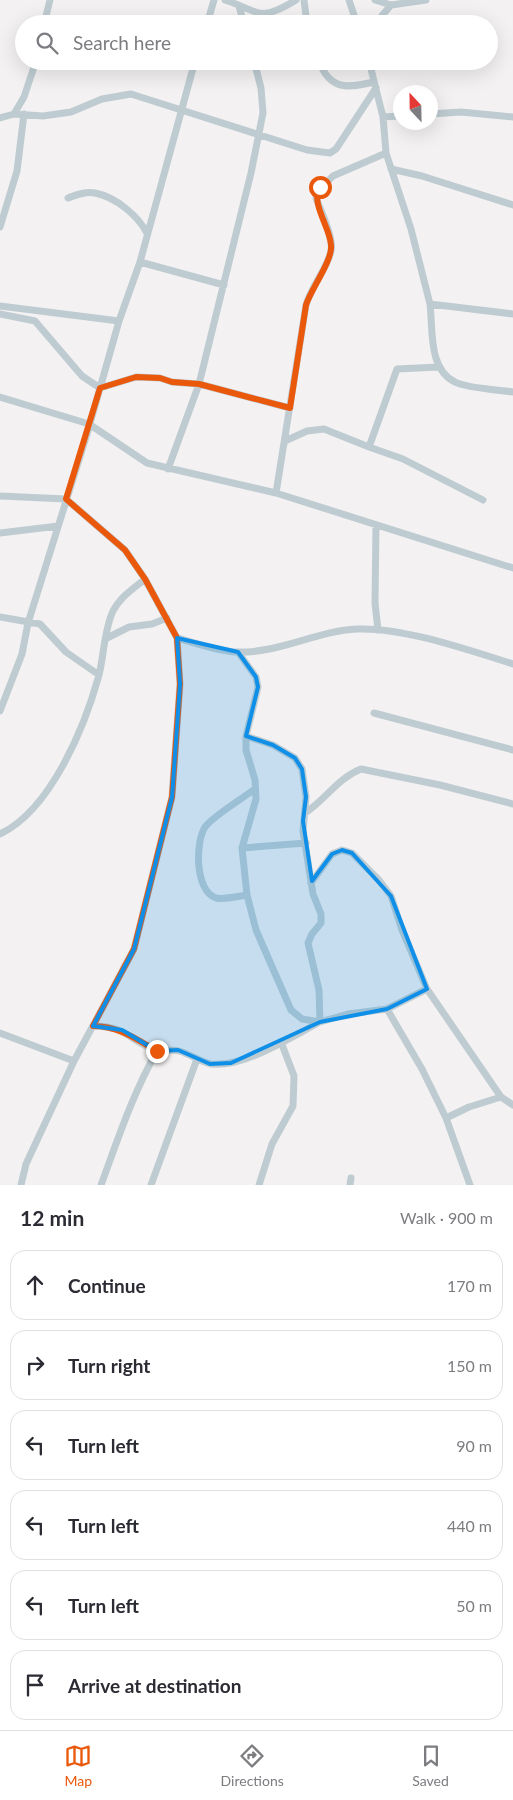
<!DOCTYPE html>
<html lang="en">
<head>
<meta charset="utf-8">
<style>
  body { margin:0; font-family:Lato,sans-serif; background:#f2f2f3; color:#2b2b33 }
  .compass { position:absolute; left:393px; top:85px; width:45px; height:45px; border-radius:50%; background:#fff; box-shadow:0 5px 20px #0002; rotate:338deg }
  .stop { position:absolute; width:15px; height:15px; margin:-11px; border:4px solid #ea580c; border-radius:50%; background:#fff }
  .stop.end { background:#ea580c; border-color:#fff; box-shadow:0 1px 5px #0008 }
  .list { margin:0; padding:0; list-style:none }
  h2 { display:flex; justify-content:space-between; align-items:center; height:65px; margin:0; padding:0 20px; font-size:21px }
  h2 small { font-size:16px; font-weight:400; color:#7c7c81 }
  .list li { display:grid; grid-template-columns:32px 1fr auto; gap:15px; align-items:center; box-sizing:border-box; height:70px; margin:0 10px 10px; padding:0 10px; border:1px solid #e1e1e2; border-radius:15px }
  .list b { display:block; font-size:19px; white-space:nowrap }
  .list em { font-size:16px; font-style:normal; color:#7c7c81 }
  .icon { flex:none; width:28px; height:28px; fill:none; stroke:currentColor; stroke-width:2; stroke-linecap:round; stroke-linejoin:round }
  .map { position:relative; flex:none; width:513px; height:1185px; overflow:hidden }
  .search { position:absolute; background:#fff; box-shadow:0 5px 20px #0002; left:15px; right:15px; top:15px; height:55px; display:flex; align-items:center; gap:12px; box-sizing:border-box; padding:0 18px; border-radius:28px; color:#7c7c81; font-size:19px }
  .sheet { height:545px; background:#fff }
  nav { display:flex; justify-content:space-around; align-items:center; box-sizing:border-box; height:70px; border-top:1px solid #e1e1e2; background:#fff; font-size:14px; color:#7c7c81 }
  nav a { display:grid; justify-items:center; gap:2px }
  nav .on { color:#ea580c }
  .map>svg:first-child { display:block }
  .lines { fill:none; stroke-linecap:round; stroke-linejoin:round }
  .minor { stroke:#beccd2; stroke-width:7 }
  .route { stroke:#ea580c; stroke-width:6 }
  .marked { fill:#0f8fe7; fill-opacity:0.2; stroke:#0f8fe7; stroke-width:4; stroke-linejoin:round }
</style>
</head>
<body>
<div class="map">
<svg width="513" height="1185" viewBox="0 0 513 1185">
  <rect width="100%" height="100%" fill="#f4f1f2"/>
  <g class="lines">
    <!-- minor -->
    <path class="minor" d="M225,0C261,12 258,23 296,0
      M304,0L307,24
      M349,0L357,24
      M375,0L391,5L426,0
      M239,6L244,24
      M44,24L50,0
      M207,24L214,0
      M375,24L391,5
      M319,61C330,91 348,88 374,82
      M369,61L383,117L386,153L411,229L430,304L513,314
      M14,114L24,97L36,61
      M430,114L461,112L513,117
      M383,117L400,116
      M0,118L14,114L43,116L71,112L102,99L131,94L307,150L330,153L336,149L376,88
      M391,169L422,176L513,205
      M68,198C76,195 86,191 95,193C116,197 138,216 147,233
      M0,227L17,171L24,114
      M140,262L224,285
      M430,304C433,329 428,369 455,382C466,388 499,390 513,392
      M0,306L119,321
      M0,314L35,321L82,376L100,388L136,377L160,378L172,382L199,384L290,408
      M0,397L89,424L147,463L276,493L513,568
      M285,441L307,431L324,429L369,447L397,369L439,367
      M369,447L403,459L483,500
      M168,469L199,384L251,173L263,113L261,88L254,61
      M276,493L306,305C311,287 328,267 331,251C334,238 321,211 316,198L317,192L333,176L386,153
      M0,496L66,499L125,550L145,579L177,638L180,684L172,797L134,949L74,1061L26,1164L21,1185
      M376,526L375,603L378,630
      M0,533L58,526
      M0,617L40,624L66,652L99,675
      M107,638L129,627L152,624L167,618
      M177,638C196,643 216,651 236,652C277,654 316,631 357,629C403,627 468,650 513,664
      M238,652L256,677L258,687L246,736V750L255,780L256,799L242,848L247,895L256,930L291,1010L302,1019L320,1022L348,1014L387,1009L427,989
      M0,711L22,654L28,623L87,434L119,321L140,262L195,61
      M374,713L513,750
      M305,813C325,800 338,778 361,769L440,785L513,804
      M0,834C51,810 85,726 99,675C104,655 104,630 113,611C120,597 133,589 145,579
      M242,848L306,843
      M311,883L332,854L342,850L352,853L379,880L391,896L402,930L427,989L501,1097L513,1105
      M247,895C239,896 224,900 216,898C195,891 195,843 205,827C213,816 243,798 255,789
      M387,1009L422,1069L446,1118L470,1185
      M93,1026C128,1026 130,1042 156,1050C163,1052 172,1049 179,1051C190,1054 200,1062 211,1064C244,1068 291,1037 320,1022L319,990L308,943L312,934L321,923V914L313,894L303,831L306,797L302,769L295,758L273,745L246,736
      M0,1033L74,1061
      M446,1118L469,1107L501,1097
      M101,1185C118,1139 133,1093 157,1051
      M151,1185L197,1059
      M259,1185L272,1144L293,1106L294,1076L281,1042
      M350,1185L351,1178"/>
  </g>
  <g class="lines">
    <!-- route -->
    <path class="route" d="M157,1051C136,1039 119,1026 93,1026L134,949L172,797L180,684L177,638L145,579L125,550L66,499L100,388L136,377L160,378L172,382L199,384L290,408L306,305C311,289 333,260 331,245C330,227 310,203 320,187"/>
  </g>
  <!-- marked area -->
  <path class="marked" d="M177,638L238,652L256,677L258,687L246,736L273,745L295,758L302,769L306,797L303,821L312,881L332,854L342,850L352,853L391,896L427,989L387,1009L320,1022L231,1063L210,1064L178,1050L157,1051L122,1030L93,1026L134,949L172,797L180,684Z"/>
</svg>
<svg class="compass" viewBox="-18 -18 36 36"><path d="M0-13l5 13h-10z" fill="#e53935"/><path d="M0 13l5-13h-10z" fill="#7c7c81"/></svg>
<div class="stop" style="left:320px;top:187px"></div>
<div class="stop end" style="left:157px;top:1051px"></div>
<div class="search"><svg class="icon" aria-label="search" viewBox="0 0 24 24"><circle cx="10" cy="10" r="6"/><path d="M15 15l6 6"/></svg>Search here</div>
</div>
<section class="sheet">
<h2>12 min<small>Walk · 900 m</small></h2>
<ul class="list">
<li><svg class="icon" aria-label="ahead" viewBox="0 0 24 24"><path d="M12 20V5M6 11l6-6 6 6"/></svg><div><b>Continue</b></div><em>170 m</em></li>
<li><svg class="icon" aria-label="right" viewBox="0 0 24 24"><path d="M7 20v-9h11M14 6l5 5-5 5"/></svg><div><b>Turn right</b></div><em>150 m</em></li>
<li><svg class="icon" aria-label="left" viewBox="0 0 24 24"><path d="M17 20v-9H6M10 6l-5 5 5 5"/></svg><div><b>Turn left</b></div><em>90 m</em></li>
<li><svg class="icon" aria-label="left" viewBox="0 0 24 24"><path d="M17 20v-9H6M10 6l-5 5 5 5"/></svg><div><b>Turn left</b></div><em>440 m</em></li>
<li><svg class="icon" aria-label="left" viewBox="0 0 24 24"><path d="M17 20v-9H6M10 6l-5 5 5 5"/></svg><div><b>Turn left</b></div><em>50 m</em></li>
<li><svg class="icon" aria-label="arrive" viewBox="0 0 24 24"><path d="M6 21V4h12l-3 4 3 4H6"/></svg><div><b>Arrive at destination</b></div></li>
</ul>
</section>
<nav>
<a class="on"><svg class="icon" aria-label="map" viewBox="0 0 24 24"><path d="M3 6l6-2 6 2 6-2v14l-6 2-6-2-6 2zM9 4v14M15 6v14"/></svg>Map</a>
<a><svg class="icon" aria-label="directions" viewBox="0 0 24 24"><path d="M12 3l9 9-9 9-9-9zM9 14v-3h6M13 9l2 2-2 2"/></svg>Directions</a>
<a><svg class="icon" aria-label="saved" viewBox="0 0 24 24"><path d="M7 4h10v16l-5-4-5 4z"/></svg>Saved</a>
</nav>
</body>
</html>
